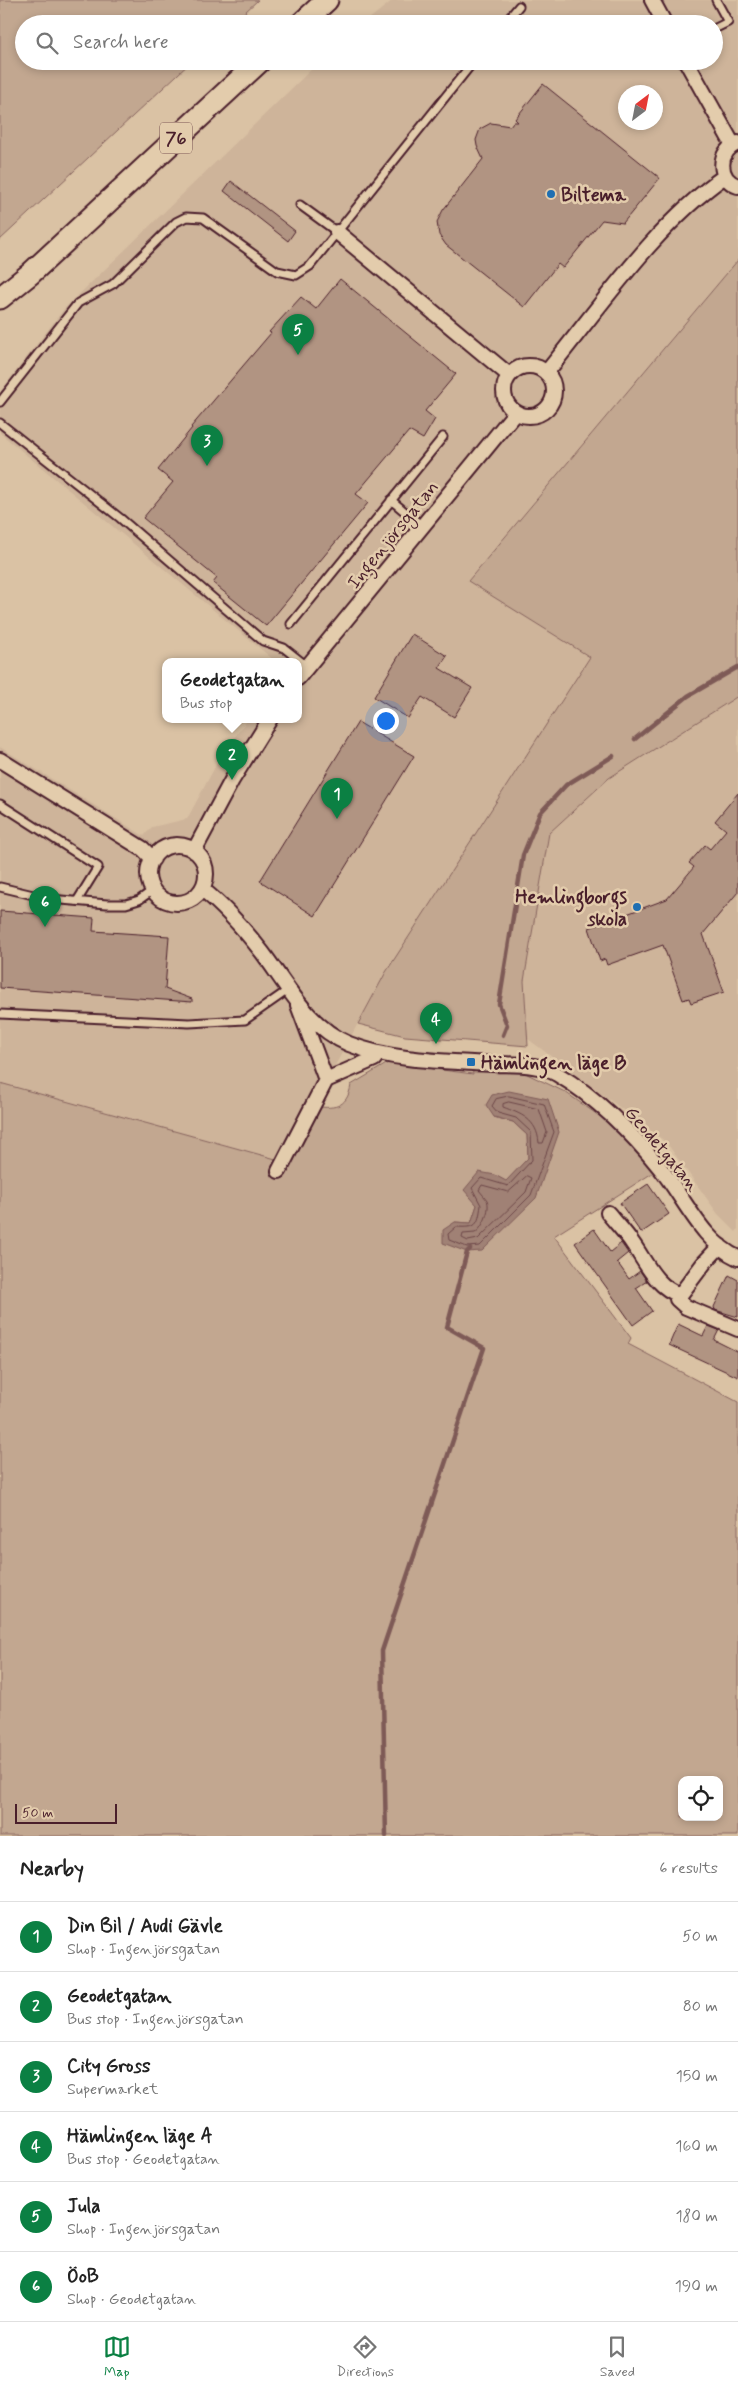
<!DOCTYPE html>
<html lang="en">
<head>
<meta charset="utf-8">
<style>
  body { margin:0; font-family:Mynerve,sans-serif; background:#f6f6f6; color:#222 }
  .controls { position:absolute; right:15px; bottom:15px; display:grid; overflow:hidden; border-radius:10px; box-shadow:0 2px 8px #0003 }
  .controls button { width:45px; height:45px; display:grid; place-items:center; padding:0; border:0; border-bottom:1px solid #e0e0e0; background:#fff; color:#222; font:25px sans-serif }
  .compass { position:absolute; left:618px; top:85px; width:45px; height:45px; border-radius:50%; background:#fff; box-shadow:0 2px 8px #0003; rotate:32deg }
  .scale { position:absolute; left:15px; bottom:12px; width:102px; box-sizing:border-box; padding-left:5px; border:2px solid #4a1f2b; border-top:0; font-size:14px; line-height:18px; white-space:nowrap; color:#4a1f2b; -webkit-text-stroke:4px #e3ccac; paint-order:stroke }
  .you { position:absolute; left:385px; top:720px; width:18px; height:18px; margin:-12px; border:4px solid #fff; border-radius:50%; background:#1a73e8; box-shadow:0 0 0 8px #1a73e833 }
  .badge { display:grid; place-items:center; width:32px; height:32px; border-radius:50%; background:#0b8043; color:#fff; font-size:16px; font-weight:700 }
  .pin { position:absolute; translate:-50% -41px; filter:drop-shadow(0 1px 2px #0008) }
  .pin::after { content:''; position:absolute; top:26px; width:18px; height:15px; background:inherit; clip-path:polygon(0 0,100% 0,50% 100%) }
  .popup { position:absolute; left:162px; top:658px; width:140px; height:65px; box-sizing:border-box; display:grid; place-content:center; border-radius:10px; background:#fff; filter:drop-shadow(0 1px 4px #0005); font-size:16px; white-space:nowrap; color:#767676 }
  .popup b { font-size:19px; color:#222 }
  .popup::after { content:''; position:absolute; left:50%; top:100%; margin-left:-10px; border:10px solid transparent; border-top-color:#fff }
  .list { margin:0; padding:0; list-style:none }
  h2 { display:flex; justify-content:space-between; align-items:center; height:65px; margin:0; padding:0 20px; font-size:21px }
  h2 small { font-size:16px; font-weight:400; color:#767676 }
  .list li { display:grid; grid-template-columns:32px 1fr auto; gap:15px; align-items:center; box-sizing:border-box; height:70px; padding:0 20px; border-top:1px solid #e0e0e0 }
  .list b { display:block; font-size:19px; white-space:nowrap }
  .list p { margin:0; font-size:16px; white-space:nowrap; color:#767676 }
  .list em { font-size:16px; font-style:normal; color:#767676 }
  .icon { flex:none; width:28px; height:28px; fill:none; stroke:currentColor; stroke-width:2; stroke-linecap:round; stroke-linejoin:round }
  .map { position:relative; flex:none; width:738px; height:1836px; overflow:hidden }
  .search { position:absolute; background:#fff; box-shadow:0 2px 8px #0003; left:15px; right:15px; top:15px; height:55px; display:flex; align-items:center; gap:12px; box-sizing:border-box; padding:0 18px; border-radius:28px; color:#767676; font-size:19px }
  .sheet { height:485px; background:#fff }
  nav { display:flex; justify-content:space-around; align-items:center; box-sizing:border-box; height:70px; border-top:1px solid #e0e0e0; background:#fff; font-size:14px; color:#767676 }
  nav a { display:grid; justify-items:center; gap:2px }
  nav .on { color:#0b8043 }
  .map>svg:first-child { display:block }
  .built { fill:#ceb49a; fill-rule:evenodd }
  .green { fill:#c2a790; stroke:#86635e; fill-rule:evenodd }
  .water { fill:#a08174; stroke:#7e5a57 }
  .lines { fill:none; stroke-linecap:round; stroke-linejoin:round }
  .shore { stroke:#6c4648; stroke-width:1 }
  .stream { stroke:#7e5a57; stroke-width:4.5 }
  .building { fill:#b19482; stroke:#4a1f2b }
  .service-casing { stroke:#4a1f2b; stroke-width:11 }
  .minor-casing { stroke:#4a1f2b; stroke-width:18 }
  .primary-casing { stroke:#4a1f2b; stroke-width:25 }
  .service { stroke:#e3ccac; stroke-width:7 }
  .minor { stroke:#e3ccac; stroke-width:14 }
  .primary { stroke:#e3ccac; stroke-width:21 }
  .poi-dot { fill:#1f6fb2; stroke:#e3ccac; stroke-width:2 }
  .labels { text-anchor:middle; stroke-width:5; stroke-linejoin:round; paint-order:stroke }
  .shield { fill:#e3ccac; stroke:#785352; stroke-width:1 }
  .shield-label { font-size:18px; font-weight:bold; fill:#4a1f2b }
  .poi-label { font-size:19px; font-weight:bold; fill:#4a1f2b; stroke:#e3ccac; text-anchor:start }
  .street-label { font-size:19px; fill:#4a1f2b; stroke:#e3ccac }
</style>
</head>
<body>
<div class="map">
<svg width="738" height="1836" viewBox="0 0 738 1836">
  <rect width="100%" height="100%" fill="#dac2a4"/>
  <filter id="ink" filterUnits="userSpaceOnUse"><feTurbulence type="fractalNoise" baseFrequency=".02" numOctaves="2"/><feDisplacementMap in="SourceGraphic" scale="10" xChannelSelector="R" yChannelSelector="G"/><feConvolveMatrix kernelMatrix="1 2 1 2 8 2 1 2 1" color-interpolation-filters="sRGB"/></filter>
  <g filter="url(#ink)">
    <!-- built -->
    <path class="built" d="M393,0H738V260L468,580L590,657L386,972L283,1161L0,1083V747L144,836L152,827L187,819L222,754L248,719H298V661H275L0,433V392L64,309L320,61H714V24H363ZM626,92H656V122H626Z
      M738,696V1229L736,1232L718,1214L666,1142L528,1039L524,981L549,833L606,780Z"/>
    <!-- green -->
    <path class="green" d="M0,0H258L232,24H24V61H192L0,240Z
      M738,260V696L609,778L549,833L524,981L528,1046L405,1036L358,1024L386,972L590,657L468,581Z
      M388,1063L473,1074L472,1066L525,1073L565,1092L608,1122L654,1172L554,1236L631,1338L628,1344L738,1402V1836H0V1083L283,1161L312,1106C333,1109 347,1109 351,1085ZM494,1117L559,1132L467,1252L455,1222L471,1223L477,1205L495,1175L506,1182L528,1158L527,1135L513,1122ZM682,1780H719V1817H682Z"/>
    <!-- water -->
    <path class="water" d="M509,1091L548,1099L559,1132L536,1198L482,1251L467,1252L443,1243V1230L455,1222L471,1223L477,1205L464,1190L479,1172L495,1175L506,1181L528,1158L527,1135L513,1122L494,1117L486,1105L492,1095Z"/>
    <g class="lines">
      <!-- shore -->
      <path class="shore" d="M509,1096L544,1104L554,1132L531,1195L480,1246L467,1247L449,1240L448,1234L456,1227C477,1228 478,1226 481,1205L472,1188L481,1178L508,1186L532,1160L531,1132L516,1118L498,1113L492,1106L496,1099Z
        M509,1102L539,1109L547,1132L543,1143H539C537,1119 521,1114 503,1107V1104Z
        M527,1176L531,1178L526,1192L478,1239L468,1241L462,1238L463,1234L475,1233C483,1228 491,1209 487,1200C485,1197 482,1194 479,1190L482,1185L508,1192Z"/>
      <!-- stream -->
      <path class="stream" d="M635,739L688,696L738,667
        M503,1035L507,1025L499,1004L523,855L540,813L566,785L613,756
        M386,1836L382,1651L484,1348L447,1327L467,1252L470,1249"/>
    </g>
    <!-- building -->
    <path class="building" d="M543,84L660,178L623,223L602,220L563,268L558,264L524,307L446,245L439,235L437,222L443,210L483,159L477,146L476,140L480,129L491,123L510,126L513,122H518L515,119Z
      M231,181L295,231L288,241L224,191Z
      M340,279L456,374L425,411L435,419L423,439L409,431L356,494L368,503L266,626L213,583L217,578L143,518L173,482L158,470L192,428L191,427L271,333L269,332L301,297L316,309Z
      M412,634L447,656L439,668L472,688L454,717L422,697L408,718L374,697Z
      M358,722L414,756L315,916L260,881Z
      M738,793V892L703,934L724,992L691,1003L689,998L683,1000L663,945L607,965L605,959L600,961L589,928L667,899L694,867L689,863L705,845L710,849L726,830L715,821Z
      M0,911L94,918L93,931L169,936L165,989L192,999V1002L0,988Z
      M648,1184L669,1214L641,1233L620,1203Z
      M594,1229L610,1252L621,1243L628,1253L617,1262L629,1279L640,1271L647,1281L636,1288L652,1311L633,1325L575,1243Z
      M729,1275L738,1280V1317L715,1310L714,1307Z
      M678,1324L703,1336L708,1326L719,1330L714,1340L738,1352V1377L669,1345Z"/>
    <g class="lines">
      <!-- service casing -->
      <g class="service-casing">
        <path id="service" d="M504,24L519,6
          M714,29L728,22L716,0
          M300,205L337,232
          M0,402L78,303L113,284L176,222L186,217L203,218L277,271L296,275L310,266L474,61
          M0,423L120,518L263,641L284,648L308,667
          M391,500L422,526
          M291,624L443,437
          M0,804L98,867L77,901
          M0,887L50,899L107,904H126L139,900L153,890
          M0,1014L189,1023L245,1020L288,990"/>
      </g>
      <!-- minor casing -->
      <g class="minor-casing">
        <path id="minor" d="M652,0L665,24
          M686,61L733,145
          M738,143C717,151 717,179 738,186
          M337,232L509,375
          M504 391a25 25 0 1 1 50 0a25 25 0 1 1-50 0Z
          M546,373C600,307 656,224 725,176
          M298,678L515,413
          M0,760L143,849L153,859
          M148 874a29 29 0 1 1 58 0a29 29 0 1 1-58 0Z
          M194,851L232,780L270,719
          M202,889C225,907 244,929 262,952C287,985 308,1027 349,1044C395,1062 446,1061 494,1064C514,1065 540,1063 557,1074C595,1096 633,1134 660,1168C684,1197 702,1242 738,1258
          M326,1080L374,1059L378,1053
          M279,1171L326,1080L298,1005
          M608,1213C616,1223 626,1233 633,1244C647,1264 656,1287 680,1295
          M720,1246L704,1263L677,1299L686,1307L738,1329"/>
      </g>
      <!-- primary casing -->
      <g class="primary-casing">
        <path id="primary" d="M301,24L327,0
          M0,298L30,274L260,61"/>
      </g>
      <!-- service -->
      <use href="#service" class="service"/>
      <!-- minor -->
      <use href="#minor" class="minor"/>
      <!-- primary -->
      <use href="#primary" class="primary"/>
    </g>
  </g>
  <!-- markers -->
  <g class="poi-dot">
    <circle cx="551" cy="194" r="5"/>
    <circle cx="637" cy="907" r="5"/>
    <rect x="466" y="1057" width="10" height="10" rx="2.5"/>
  </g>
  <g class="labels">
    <!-- shield labels -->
    <rect class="shield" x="160" y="122.5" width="32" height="31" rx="4"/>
    <g class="shield-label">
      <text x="176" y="144">76</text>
    </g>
    <!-- poi labels -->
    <g class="poi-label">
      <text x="561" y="201">Biltema</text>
      <text x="627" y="903" text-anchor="end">Hemlingborgs<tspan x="627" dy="22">skola</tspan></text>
      <text x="481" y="1069">Hämlingen läge B</text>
    </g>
    <!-- street labels -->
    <g class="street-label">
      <text transform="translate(392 534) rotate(-51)" y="7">Ingenjörsgatan</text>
      <text transform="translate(663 1148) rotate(50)" y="7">Geodetgatan</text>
    </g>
  </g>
</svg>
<div class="controls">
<button><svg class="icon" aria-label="locate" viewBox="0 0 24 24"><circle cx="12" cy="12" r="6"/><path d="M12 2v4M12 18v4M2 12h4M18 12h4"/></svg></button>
</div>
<svg class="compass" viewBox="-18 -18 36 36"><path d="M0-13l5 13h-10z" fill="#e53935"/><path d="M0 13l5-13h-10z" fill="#767676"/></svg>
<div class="scale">50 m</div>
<div class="you"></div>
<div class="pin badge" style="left:337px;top:819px">1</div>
<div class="pin badge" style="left:232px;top:780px">2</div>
<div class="popup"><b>Geodetgatan</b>Bus stop</div>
<div class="pin badge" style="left:207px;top:466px">3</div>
<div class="pin badge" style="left:436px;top:1044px">4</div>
<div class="pin badge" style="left:298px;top:355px">5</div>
<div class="pin badge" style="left:45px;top:927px">6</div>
<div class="search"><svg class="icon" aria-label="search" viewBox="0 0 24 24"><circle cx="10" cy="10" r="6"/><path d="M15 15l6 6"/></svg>Search here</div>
</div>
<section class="sheet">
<h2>Nearby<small>6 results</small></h2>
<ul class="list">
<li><span class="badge">1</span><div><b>Din Bil / Audi Gävle</b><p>Shop · Ingenjörsgatan</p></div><em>50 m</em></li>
<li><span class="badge">2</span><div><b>Geodetgatan</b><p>Bus stop · Ingenjörsgatan</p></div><em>80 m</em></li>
<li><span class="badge">3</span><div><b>City Gross</b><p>Supermarket</p></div><em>150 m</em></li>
<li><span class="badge">4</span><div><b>Hämlingen läge A</b><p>Bus stop · Geodetgatan</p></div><em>160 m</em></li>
<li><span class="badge">5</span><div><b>Jula</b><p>Shop · Ingenjörsgatan</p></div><em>180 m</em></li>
<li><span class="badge">6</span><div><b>ÖoB</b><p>Shop · Geodetgatan</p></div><em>190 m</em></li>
</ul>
</section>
<nav>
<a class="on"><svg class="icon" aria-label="map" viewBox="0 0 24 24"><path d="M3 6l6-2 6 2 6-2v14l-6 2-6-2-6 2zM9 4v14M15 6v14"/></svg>Map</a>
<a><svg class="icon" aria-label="directions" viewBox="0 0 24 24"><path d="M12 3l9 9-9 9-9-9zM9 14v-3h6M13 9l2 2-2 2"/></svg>Directions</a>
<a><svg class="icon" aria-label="saved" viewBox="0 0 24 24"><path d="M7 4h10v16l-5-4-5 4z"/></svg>Saved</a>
</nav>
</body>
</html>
